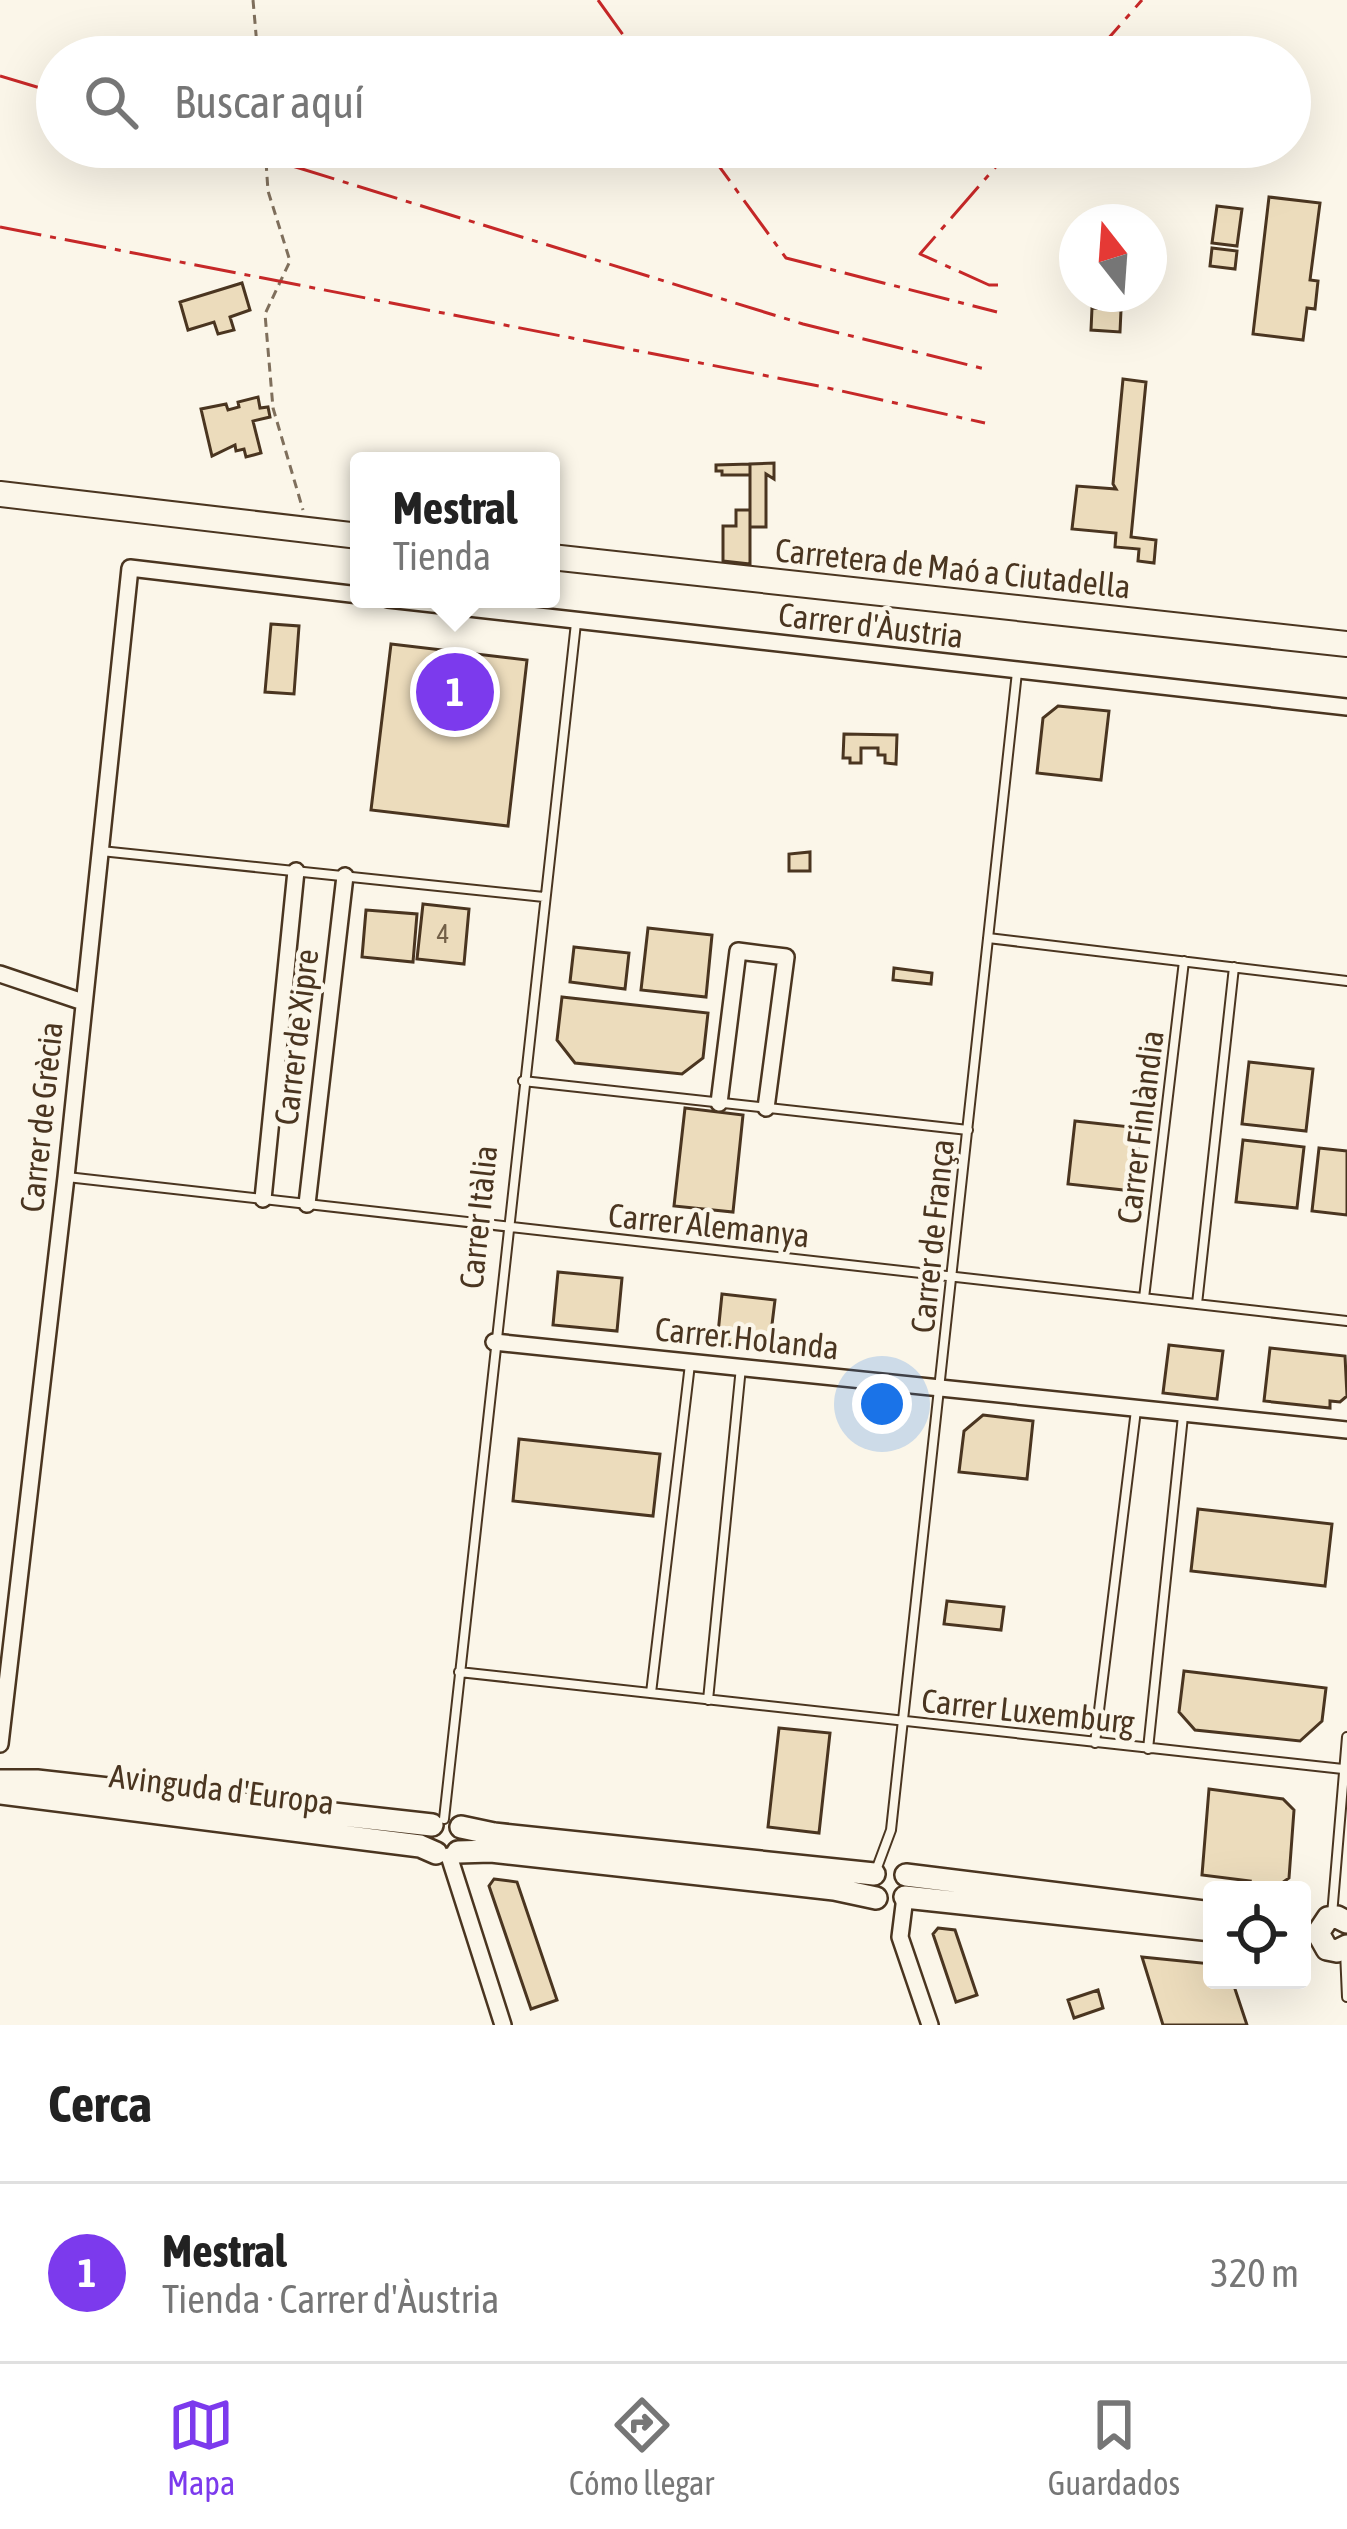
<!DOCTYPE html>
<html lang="es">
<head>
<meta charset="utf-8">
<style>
  body { margin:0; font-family:"Asap Condensed",sans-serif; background:#f2f2f2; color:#222 }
  .controls { position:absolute; right:36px; bottom:36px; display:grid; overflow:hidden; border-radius:12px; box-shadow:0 12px 48px #0002 }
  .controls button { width:108px; height:108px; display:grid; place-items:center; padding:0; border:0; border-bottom:3px solid #e0e0e0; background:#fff; color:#222; font:60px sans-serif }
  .compass { position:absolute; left:1059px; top:204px; width:108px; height:108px; border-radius:50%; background:#fff; box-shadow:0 12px 48px #0002; rotate:343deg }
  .you { position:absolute; left:882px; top:1404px; width:42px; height:42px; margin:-30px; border:9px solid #fff; border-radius:50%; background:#1a73e8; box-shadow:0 0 0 18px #1a73e833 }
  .badge { display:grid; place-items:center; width:78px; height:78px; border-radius:50%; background:#7c3aed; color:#fff; font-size:39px; font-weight:700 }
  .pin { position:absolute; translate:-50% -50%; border:6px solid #fff; box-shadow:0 3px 12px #0006 }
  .popup { position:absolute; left:350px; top:452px; width:210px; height:156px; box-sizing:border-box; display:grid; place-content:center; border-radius:12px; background:#fff; filter:drop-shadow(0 3px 9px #0005); font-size:39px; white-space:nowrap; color:#767676 }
  .popup b { font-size:45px; color:#222 }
  .popup::after { content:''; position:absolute; left:50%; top:100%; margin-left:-24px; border:24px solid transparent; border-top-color:#fff }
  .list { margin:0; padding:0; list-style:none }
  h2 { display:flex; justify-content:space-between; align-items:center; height:156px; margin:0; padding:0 48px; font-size:51px }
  h2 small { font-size:39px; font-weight:400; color:#767676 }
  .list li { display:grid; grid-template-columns:78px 1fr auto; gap:36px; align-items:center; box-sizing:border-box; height:180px; padding:0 48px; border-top:3px solid #e0e0e0 }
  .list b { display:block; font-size:45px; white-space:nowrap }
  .list p { margin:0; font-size:39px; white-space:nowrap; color:#767676 }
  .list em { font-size:39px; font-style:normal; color:#767676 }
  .icon { flex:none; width:66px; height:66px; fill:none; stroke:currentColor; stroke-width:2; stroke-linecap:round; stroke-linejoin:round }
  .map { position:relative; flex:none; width:1347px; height:2025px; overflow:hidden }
  .search { position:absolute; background:#fff; box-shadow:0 12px 48px #0002; left:36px; right:36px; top:36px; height:132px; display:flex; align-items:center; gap:30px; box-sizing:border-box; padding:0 42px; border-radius:66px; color:#767676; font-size:45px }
  .sheet { height:336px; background:#fff }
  nav { display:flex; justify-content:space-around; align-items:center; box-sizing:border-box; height:168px; border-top:3px solid #e0e0e0; background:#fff; font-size:33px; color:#767676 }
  nav a { display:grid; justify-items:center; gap:6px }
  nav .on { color:#7c3aed }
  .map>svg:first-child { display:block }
  .building { fill:#ecdcbc; stroke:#4a3520; stroke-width:3 }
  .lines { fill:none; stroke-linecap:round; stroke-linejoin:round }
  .lane-casing { stroke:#4a3520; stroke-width:12 }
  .street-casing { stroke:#4a3520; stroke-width:20 }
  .secondary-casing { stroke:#4a3520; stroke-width:26 }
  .primary-casing { stroke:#4a3520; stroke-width:28 }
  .path { stroke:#7f6f5c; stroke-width:3; stroke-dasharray:9 6; stroke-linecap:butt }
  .lane { stroke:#fbf6e9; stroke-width:8 }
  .street { stroke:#fbf6e9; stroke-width:15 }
  .secondary { stroke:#fbf6e9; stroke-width:21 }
  .primary { stroke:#fbf6e9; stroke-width:24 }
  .power { stroke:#c62828; stroke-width:3; stroke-dasharray:42 9 6 9; stroke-linecap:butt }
  .labels { text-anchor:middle; stroke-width:9; stroke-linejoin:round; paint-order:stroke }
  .number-label { font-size:27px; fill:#725f47 }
  .street-label { font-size:33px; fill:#4a3520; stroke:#fbf6e9 }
</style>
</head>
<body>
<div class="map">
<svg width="1347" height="2025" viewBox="0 0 1347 2025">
  <rect width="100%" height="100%" fill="#fbf6e9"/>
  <!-- building -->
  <path class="building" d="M1269,197L1320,203L1310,280L1318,281L1315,309L1307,308L1303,340L1253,334Z
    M1217,206L1242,209L1237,246L1212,243Z
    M1212,248L1237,251L1235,269L1210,266Z
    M242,283L250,310L230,317L234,330L218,334L214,322L188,330L180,302Z
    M1092,308L1121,310L1120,332L1091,330Z
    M1123,379L1146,382L1131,537L1156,540L1154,563L1138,561L1139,549L1115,547L1116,533L1072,529L1077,486L1116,489L1113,484Z
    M258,397L260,408L268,407L270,417L253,421L261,453L246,457L244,449L236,451L235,445L212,456L201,409L226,404L228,410L239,407L238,402Z
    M774,463V479L766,474V527H750V464Z
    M750,464V475H722V471H716V465Z
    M736,510H750V564L723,561V526H736Z
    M271,624L299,626L294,694L265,692Z
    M391,644L527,660L508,826L371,810Z
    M1058,706L1109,711L1101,780L1037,773L1043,718Z
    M844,734L897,735L896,764L885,763V755H878V748H861V763H850V758H843Z
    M810,852V871H789V854Z
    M423,904L469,909L464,964L417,959Z
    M366,910L417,914L413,962L362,957Z
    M648,928L712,935L706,997L641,990Z
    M574,947L629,953L625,989L570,982Z
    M894,968L932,973L931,984L893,980Z
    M562,997L708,1013L703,1058L682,1074L575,1063L557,1040Z
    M1249,1062L1313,1069L1306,1131L1242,1124Z
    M685,1108L743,1115L733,1212L674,1206Z
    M1075,1121L1140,1128L1133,1191L1068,1184Z
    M1243,1140L1304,1147L1297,1208L1236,1202Z
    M1319,1148L1347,1151V1215L1312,1211Z
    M558,1272L622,1278L617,1331L553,1325Z
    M722,1294L775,1300L769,1349L717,1343Z
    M1169,1345L1223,1351L1217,1399L1163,1393Z
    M1270,1348L1345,1356L1347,1396L1340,1402L1330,1401V1408L1264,1401Z
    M983,1415L1033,1421L1027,1479L959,1472L964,1431Z
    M519,1439L660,1454L653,1516L513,1501Z
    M1198,1509L1332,1524L1325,1586L1191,1571Z
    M947,1601L1004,1607L1001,1630L944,1624Z
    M1184,1671L1326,1688L1322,1721L1300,1741L1195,1730L1179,1712Z
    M779,1728L830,1733L819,1833L768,1827Z
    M1209,1789L1283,1799L1294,1810L1289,1878L1272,1890H1247L1250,1881L1202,1875Z
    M494,1879L517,1882L557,2000L531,2009L489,1886Z
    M938,1928L955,1930L977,1995L956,2002L933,1934Z
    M1142,1957L1212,1964V1980H1232L1247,2025H1163Z
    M1098,1990L1103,2008L1074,2018L1068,2000Z"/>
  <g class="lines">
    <!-- lane casing -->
    <g class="lane-casing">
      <path id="lane" d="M101,851L544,897
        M988,938L1347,981
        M523,1081L968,1130
        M67,1177L1347,1321
        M1144,1298L1184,961
        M1197,1304L1234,967
        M459,1672L1343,1769
        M651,1693L690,1364
        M708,1700L741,1367
        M1095,1743L1136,1410
        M1148,1749L1183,1416
        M444,1819L576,623
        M875,1873L891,1830L1017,672
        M1332,1915L1347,1737
        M1345,1951L1347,1997"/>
    </g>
    <!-- street casing -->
    <g class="street-casing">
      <path id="street" d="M388,599L1347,707
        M0,974L83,1002
        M719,1103L738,951L786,957L766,1108
        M263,1199L296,871
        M307,1204L345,876
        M494,1342L1347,1430
        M0,1744L66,1177L130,568L359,595
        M449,1856L503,2025
        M905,1897L900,1937L930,2025"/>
    </g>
    <!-- secondary casing -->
    <g class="secondary-casing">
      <path id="secondary" d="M0,1781H37L432,1825
        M0,1793L420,1846L436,1853
        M461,1827L494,1834L874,1874
        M458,1852L491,1851L834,1889L876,1898
        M906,1875L1212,1913
        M905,1897L1212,1930
        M1347,1922L1337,1917L1328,1918L1318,1933L1327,1949L1337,1951L1347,1946"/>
    </g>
    <!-- primary casing -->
    <g class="primary-casing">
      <path id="primary" d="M0,494L359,536
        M551,557L1347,644"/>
    </g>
    <!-- path -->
    <path class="path" d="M253,0L258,57
      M265,147L268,191L290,261L265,314L273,408L303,510"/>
    <!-- lane -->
    <use href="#lane" class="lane"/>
    <!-- street -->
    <use href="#street" class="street"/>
    <!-- secondary -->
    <use href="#secondary" class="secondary"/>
    <!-- primary -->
    <use href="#primary" class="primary"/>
    <!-- power -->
    <path class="power" d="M598,0L639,57
      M1092,57L1142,0
      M0,76L57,93
      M231,147L803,324L989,370
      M705,147L786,258L997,312
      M0,227L819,386L985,423
      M998,285H989L920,254L1013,147"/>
  </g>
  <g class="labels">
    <!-- number labels -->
    <g class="number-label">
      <text x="443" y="943">4</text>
    </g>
    <!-- street labels -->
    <g class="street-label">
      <text transform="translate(953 568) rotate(6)" y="12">Carretera de Maó a Ciutadella</text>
      <text transform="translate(871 625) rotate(7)" y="12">Carrer d'Àustria</text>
      <text transform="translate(296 1037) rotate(-83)" y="12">Carrer de Xipre</text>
      <text transform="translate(41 1117) rotate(-84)" y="12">Carrer de Grècia</text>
      <text transform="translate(1140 1127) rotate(-83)" y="12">Carrer Finlàndia</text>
      <text transform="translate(478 1217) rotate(-84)" y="12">Carrer Itàlia</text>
      <text transform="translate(709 1225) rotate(6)" y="12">Carrer Alemanya</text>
      <text transform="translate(932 1236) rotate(-84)" y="12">Carrer de França</text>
      <text transform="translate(747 1338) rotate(6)" y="12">Carrer Holanda</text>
      <text transform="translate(1028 1711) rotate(6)" y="12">Carrer Luxemburg</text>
      <text transform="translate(222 1789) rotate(7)" y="12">Avinguda d'Europa</text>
    </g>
  </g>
</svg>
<div class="controls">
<button><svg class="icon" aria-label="locate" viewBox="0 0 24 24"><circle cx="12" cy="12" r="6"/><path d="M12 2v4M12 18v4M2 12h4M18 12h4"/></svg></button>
</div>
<svg class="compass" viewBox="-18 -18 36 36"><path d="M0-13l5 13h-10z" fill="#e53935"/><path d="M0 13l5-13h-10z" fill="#767676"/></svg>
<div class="you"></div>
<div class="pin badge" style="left:455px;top:692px">1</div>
<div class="popup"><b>Mestral</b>Tienda</div>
<div class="search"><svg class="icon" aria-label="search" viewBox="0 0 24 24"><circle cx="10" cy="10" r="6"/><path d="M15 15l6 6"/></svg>Buscar aquí</div>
</div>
<section class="sheet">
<h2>Cerca<small></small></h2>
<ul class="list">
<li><span class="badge">1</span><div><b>Mestral</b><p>Tienda · Carrer d'Àustria</p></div><em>320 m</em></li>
</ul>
</section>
<nav>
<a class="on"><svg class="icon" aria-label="map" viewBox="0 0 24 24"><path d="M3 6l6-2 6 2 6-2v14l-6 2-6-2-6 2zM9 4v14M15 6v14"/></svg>Mapa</a>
<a><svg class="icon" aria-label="directions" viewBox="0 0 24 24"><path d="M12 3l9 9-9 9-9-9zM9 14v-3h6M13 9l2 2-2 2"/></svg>Cómo llegar</a>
<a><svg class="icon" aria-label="saved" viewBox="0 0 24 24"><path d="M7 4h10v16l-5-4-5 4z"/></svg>Guardados</a>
</nav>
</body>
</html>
